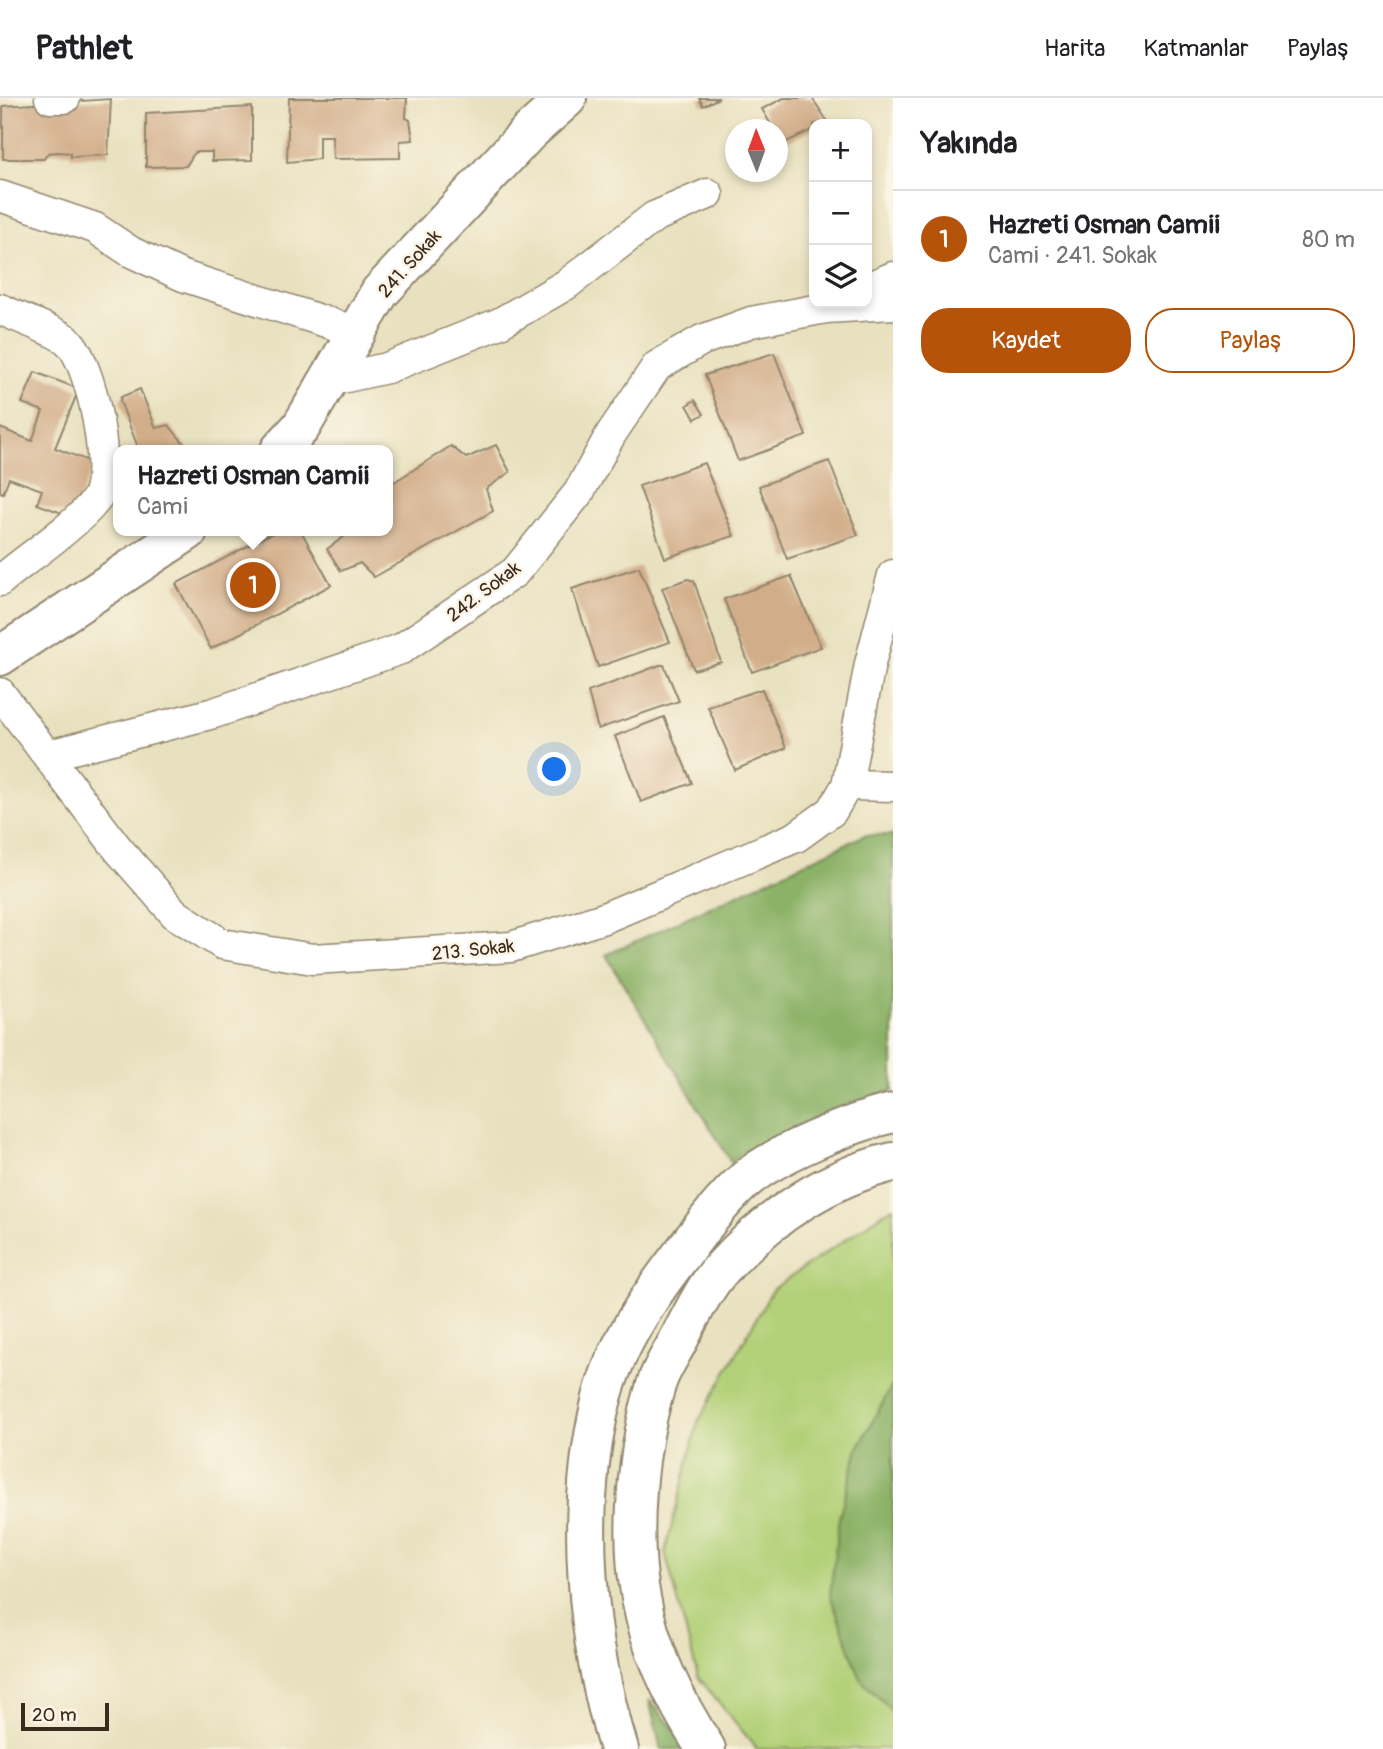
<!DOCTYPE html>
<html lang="tr">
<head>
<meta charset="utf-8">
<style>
  body { margin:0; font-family:Pangolin,sans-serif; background:#f2f2f2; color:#202124 }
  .controls { position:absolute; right:21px; top:21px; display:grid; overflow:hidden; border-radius:14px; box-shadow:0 4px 10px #0003 }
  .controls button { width:63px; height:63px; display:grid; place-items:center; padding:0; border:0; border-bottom:2px solid #e0e0e0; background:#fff; color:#202124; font:35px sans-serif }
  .compass { position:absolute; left:725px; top:21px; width:63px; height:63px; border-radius:50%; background:#fff; box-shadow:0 4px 10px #0003; rotate:359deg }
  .scale { position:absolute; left:21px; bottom:18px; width:88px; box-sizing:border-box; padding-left:7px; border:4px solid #3b2a1e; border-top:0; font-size:19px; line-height:24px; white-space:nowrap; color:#3b2a1e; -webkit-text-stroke:5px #fcf5e5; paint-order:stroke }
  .you { position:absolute; left:555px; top:672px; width:24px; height:24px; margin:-18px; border:5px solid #fff; border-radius:50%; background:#1a73e8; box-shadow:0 0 0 10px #1a73e833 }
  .badge { display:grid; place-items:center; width:46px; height:46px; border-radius:50%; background:#b45309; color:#fff; font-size:23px; font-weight:700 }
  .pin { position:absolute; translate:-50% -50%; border:4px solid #fff; box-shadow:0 2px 7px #0006 }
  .popup { position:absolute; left:113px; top:347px; width:280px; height:91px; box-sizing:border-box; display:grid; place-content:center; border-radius:14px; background:#fff; filter:drop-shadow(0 2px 5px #0005); font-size:23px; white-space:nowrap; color:#757577 }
  .popup b { font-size:26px; color:#202124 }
  .popup::after { content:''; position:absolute; left:50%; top:100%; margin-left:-14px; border:14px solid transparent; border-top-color:#fff }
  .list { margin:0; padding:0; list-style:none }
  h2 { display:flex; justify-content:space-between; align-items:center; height:91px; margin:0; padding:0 28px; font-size:30px }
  h2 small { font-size:23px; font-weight:400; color:#757577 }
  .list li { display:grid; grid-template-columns:46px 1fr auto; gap:21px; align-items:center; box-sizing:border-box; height:98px; padding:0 28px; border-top:2px solid #e0e0e0 }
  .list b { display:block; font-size:26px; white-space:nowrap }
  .list p { margin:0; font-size:23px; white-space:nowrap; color:#757577 }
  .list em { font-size:23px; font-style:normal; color:#757577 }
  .actions { display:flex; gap:14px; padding:21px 28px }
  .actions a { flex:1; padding:16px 0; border:2px solid #b45309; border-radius:28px; text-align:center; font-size:24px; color:#b45309 }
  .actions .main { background:#b45309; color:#fff }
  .icon { flex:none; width:38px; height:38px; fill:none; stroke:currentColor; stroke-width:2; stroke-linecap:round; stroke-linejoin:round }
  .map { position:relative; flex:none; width:893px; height:1651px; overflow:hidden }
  header { display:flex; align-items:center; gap:42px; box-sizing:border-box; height:98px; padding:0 35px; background:#fff; border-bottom:2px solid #e0e0e0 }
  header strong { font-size:33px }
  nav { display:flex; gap:38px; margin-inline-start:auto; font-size:24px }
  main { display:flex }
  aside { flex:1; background:#fff }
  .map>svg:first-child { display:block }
  .green { fill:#b1d077; stroke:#767d4a; stroke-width:2 }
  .forest { fill:#8cb268; stroke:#646e43; stroke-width:2 }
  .building { fill:#d2ad89 }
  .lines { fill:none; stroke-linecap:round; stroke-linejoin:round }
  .minor-casing { stroke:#92866e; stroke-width:33 }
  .tertiary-casing { stroke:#92866e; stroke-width:42 }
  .motorway-casing { stroke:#92866e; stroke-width:42 }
  .minor { stroke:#fff; stroke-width:30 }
  .tertiary { stroke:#fff; stroke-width:38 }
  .motorway { stroke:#fff; stroke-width:38 }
  .labels { text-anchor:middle; stroke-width:5; stroke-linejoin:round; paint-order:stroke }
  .street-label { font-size:19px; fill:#3b2a1e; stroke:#fcf5e5 }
</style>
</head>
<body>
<header>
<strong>Pathlet</strong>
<nav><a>Harita</a><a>Katmanlar</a><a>Paylaş</a></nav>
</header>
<main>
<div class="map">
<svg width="893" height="1651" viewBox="0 0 893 1651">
  <rect width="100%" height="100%" fill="#fcf5e5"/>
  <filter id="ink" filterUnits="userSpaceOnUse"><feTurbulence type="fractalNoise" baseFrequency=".0143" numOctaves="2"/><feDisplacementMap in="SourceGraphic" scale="14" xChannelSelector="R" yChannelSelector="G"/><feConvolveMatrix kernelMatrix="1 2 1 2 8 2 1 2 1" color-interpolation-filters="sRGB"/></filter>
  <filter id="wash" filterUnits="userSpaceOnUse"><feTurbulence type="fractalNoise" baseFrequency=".00686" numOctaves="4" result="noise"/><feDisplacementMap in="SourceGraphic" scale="28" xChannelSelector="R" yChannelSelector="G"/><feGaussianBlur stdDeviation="1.57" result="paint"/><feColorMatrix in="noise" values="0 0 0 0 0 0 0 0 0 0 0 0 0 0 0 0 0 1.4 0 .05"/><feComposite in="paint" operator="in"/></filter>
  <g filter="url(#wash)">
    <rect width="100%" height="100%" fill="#e8e1bf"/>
    <!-- green -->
    <path class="green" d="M893,1109V1651H757L698,1579L665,1454L698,1324L773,1191Z"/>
    <!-- forest -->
    <path class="forest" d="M865,737H893V993C834,1006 783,1034 731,1064L606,857Z
      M893,1286V1614L861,1582L830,1497L839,1420L858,1350Z
      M649,1602L692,1651H661Z"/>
    <g id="blocks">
      <!-- building -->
      <path class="building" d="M289,0H407L406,20L410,22L413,42L400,43V60L333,61L332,38H319V61L287,64Z
        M699,0H719L703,8Z
        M784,0H812L828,24L814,26V31L782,46L778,32H774L762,11Z
        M111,1L108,57L71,59L70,55L58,54L48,55L44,61H3V8Z
        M252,9V62L212,63V54H195L186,68L146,69V15Z
        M774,255L806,338L738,363L705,277Z
        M35,274L79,291L55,350L94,365L73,419L37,406L42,392L9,380L3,395L0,394V330L32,343L43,313L22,305Z
        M140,291L156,330L169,327L189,352H139L120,303L121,299Z
        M695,302L704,316L695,321L687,307Z
        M496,347L510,374L486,391L493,413L374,479L360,465L341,473L327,451L352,433H388V388L451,348L466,360Z
        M829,363L858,437L787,461L759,388Z
        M704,365L734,438L665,460L639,388Z
        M276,433H301L331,487L211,551L176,486Z
        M639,469L670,544L598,569L572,491Z
        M791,478L821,549L752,574L724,501Z
        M688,481L694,483L721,564L694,572L662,490Z
        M660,567H664L679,603L598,631L588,594Z
        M762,591L786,650L735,672L708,609Z
        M664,619L692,685L641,704L615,638Z"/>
    </g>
  </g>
  <g filter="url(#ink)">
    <use href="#blocks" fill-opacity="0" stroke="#92866e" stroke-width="2"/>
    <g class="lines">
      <!-- minor casing -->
      <g class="minor-casing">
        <path id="minor" d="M50,0H65
          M0,98L95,130L131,154L183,178L357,234
          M867,190L893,179
          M0,211C16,219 57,233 68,243C91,264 115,377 95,403C74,429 27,460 0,483
          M328,283L387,270L500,225L567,186L654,119L708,96
          M0,595L118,751L175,816L222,846L313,861L511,849L604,820L796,739L832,713L847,687L870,566L893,477
          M49,657L214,615L401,551L515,474L579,394L611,336L657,268L702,242L751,224L826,210L893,206
          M847,687L893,688"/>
      </g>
      <!-- tertiary casing -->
      <g class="tertiary-casing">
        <path id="tertiary" d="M280,352L301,329L380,194L529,34L567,0
          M0,558L188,433"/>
      </g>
      <!-- motorway casing -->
      <g class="motorway-casing">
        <path id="motorway" d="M619,1651C586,1544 574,1414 601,1304C615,1247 650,1197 685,1152C703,1128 722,1103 744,1083C774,1056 853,1024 893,1015
          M706,1651C676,1605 651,1555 641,1500C629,1436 637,1347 657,1284C662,1269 672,1255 679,1241C691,1218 705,1188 723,1169C768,1120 828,1079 893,1064"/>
      </g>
      <!-- minor -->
      <use href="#minor" class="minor"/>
      <!-- tertiary -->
      <use href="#tertiary" class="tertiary"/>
      <!-- motorway -->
      <use href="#motorway" class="motorway"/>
    </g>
  </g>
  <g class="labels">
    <!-- street labels -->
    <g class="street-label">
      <text transform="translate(409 165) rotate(-48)" y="7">241. Sokak</text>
      <text transform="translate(483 493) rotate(-37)" y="7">242. Sokak</text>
      <text transform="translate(473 851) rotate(-6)" y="7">213. Sokak</text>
    </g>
  </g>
</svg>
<div class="controls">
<button>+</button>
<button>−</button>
<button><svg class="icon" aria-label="layers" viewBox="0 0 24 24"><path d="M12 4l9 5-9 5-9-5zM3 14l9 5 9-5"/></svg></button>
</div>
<svg class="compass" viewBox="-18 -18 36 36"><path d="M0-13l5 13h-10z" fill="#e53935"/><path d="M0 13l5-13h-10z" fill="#757577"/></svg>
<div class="scale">20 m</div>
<div class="you"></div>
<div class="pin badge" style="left:253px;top:487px">1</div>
<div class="popup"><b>Hazreti Osman Camii</b>Cami</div>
</div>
<aside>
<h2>Yakında<small></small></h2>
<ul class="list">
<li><span class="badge">1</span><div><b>Hazreti Osman Camii</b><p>Cami · 241. Sokak</p></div><em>80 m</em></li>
</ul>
<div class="actions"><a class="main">Kaydet</a><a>Paylaş</a></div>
</aside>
</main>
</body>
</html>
